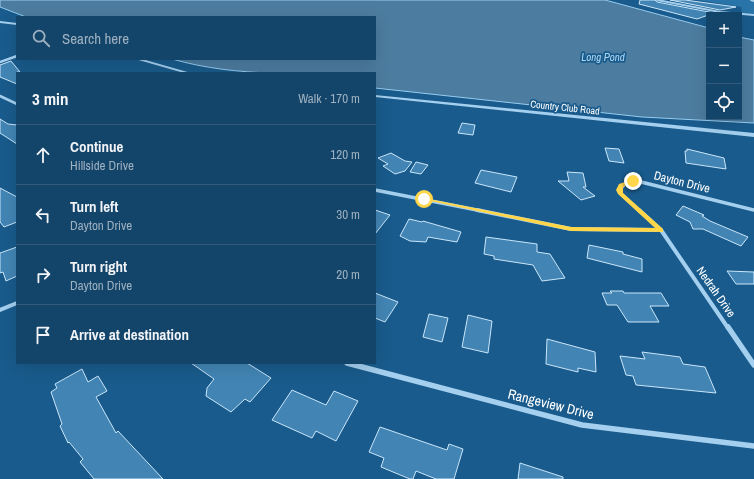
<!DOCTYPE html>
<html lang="en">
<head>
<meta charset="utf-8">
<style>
  body { margin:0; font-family:"Archivo Narrow",sans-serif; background:#204e71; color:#f1f3f6 }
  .controls { position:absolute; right:12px; top:12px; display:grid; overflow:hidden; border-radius:0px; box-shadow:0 4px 16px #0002 }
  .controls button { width:36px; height:36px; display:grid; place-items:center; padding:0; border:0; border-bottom:1px solid #325c7d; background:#134469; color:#f1f3f6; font:20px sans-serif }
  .stop { position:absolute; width:12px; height:12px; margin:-9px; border:3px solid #ffd54a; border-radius:50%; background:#fff }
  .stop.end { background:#ffd54a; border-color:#fff; box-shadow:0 1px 4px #0008 }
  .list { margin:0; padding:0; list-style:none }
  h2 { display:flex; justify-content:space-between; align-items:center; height:52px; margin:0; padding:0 16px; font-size:17px }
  h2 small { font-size:13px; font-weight:400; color:#9db0c0 }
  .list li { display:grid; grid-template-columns:26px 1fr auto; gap:12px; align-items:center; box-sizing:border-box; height:60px; padding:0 16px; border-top:1px solid #325c7d }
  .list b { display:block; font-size:15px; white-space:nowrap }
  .list p { margin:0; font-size:13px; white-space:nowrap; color:#9db0c0 }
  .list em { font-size:13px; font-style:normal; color:#9db0c0 }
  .icon { flex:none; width:22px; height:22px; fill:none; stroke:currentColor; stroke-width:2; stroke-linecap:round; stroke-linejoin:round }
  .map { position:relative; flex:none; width:754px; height:479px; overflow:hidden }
  .search { position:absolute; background:#134469; box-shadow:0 4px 16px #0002; left:16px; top:16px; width:360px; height:44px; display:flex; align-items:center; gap:10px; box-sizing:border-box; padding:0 14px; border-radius:0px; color:#9db0c0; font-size:15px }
  .panel { position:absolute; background:#134469; box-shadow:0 4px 16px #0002; left:16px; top:72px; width:360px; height:292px; border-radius:0px }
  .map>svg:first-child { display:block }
  .green { fill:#2974a8 }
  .water { fill:#4c7c9f; stroke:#96ccf0 }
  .building { fill:#4285b4; stroke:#cae6fa }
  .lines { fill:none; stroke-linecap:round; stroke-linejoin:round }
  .minor-far4 { stroke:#a4cfee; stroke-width:2 }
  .minor-far3 { stroke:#a4cfee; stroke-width:2.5 }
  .minor-far2 { stroke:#a4cfee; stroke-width:3.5 }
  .minor-far1 { stroke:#a4cfee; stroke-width:4 }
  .minor { stroke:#a4cfee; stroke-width:5.5 }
  .tertiary { fill:#a4cfee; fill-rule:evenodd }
  .route { fill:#ffd54a }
  .labels { text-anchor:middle; stroke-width:3.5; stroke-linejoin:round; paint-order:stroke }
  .far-street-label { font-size:10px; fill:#fff; stroke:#195b8c }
  .far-water-label { font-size:11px; font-style:italic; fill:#b0d9f5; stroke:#195b8c }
  .street-label { font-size:12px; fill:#fff; stroke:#195b8c }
  .near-street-label { font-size:14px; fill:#fff; stroke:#195b8c }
</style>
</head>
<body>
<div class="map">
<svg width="754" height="479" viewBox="0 0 754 479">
  <rect width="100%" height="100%" fill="#195b8c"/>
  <!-- green -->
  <path class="green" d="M697,0H754V14L742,13L741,7Z"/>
  <!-- water -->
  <path class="water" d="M0,0H605L709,28V117H739V37L754,40V123L642,117L375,88V73C307,73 238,78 172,59H375V17H26L0,7Z"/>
  <!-- building -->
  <path class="building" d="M640,0H655L657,2L714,13L697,19L639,4Z
    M670,0H685L736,7L720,10Z
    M11,61L20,72H17V84L0,77V65Z
    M0,119L8,124L17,125V144L0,133Z
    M462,123L475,125L473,135L458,133Z
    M605,148L619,149L624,163L609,161Z
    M687,149L724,158L726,169L686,163L685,151H687Z
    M391,153L405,161L412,162L405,171L395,174L383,166L388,164L378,158Z
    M416,162L428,165L421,174L410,172Z
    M481,170L517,177L511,192L475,183Z
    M567,172L583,173L586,187H583L595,196L581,200L558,181H569Z
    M0,188L17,197V222L4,227L0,222Z
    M683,206L704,215L702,216L710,221L748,237L741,246L703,229H693L690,222L676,215Z
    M375,210L390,215L375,234Z
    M409,219L422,222L423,221L461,232L457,242L428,237L426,242L410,241L400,236Z
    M486,237L537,244V252L550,254L565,278L542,281L533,265L494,259V256L484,254Z
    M589,245L623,252V254L642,259V272L587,258Z
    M17,247V276L6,281L3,272L0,273V253Z
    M727,271L754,272V284H736Z
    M610,291H623L624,293H661L669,306H650L659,322H628L617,305H607L602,293H612Z
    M375,293L398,302L385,322L375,318Z
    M429,314L448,318L442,342L423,337Z
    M468,315L492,321L488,353L462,347Z
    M547,339L595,352L596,372L578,368V372L546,364Z
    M642,352L680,357L683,364L705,367L716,393L636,385L633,376L626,375L620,356L645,359Z
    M191,363H247L271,378L250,402L245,399L231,412L206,396L207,388L214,379Z
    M82,369L88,382L98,376L107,391L96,397L116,433L118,431L163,479H94L80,462L83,459L69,442L68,443L60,426L62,424L51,392L57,388L55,384Z
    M292,390L326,405L334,391L358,401L336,441L316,431L312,438L272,420Z
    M380,427L447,450L449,444L463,449L454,479H436L416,471L413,479H410L381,467L384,458L369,452Z
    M520,463L563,477V479H518Z"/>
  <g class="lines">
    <!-- minor-far4 -->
    <path class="minor-far4" d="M657,0L720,12L754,15
      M751,0L754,1"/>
    <!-- minor-far3 -->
    <path class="minor-far3" d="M0,62L17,56
      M0,96L17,104"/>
    <!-- minor-far2 -->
    <path class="minor-far2" d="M375,190L482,211
      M640,211L621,194L619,190L626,183L641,182L754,210"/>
    <!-- minor-far1 -->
    <path class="minor-far1" d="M477,210L571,229L661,230
      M639,210L661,230L728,328
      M0,310L17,303"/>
    <!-- minor -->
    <path class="minor" d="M728,327L754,365
      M347,363L582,425L754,446"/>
    <!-- tertiary -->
    <path class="tertiary" d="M0,21L17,23V25L0,23Z
      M135,59H142L191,73H184Z
      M375,95L754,133V137L375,97Z"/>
  </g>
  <!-- route -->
  <path class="route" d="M631,180L636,181L623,187V193L663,229V232L571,231L421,199L424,198L571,227L655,228L618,194L616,190L619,184Z"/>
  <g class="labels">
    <!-- far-street labels -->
    <g class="far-street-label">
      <text transform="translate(565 107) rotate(6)" y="4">Country Club Road</text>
    </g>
    <!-- far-water labels -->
    <g class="far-water-label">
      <text x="603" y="61">Long Pond</text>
    </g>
    <!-- street labels -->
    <g class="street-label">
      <text transform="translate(682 182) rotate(14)" y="4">Dayton Drive</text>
      <text transform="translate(716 292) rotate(55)" y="4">Nedrah Drive</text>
    </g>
    <!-- near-street labels -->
    <g class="near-street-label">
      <text transform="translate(551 404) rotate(14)" y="5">Rangeview Drive</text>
    </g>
  </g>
</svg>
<div class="controls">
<button>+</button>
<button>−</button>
<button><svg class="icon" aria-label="locate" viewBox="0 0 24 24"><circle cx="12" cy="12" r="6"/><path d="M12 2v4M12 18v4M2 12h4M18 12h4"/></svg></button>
</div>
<div class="stop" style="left:424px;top:199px"></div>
<div class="stop end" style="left:633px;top:181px"></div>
<div class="search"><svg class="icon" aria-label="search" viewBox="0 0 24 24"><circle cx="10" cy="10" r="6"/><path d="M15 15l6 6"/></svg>Search here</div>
<section class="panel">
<h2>3 min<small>Walk · 170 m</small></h2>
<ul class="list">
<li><svg class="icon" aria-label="ahead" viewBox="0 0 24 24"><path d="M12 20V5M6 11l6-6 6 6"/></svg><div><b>Continue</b><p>Hillside Drive</p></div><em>120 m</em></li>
<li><svg class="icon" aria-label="left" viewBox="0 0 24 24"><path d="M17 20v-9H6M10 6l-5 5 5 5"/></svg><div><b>Turn left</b><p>Dayton Drive</p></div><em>30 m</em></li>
<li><svg class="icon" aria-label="right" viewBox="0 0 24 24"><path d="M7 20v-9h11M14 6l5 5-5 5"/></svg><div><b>Turn right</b><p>Dayton Drive</p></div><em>20 m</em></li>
<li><svg class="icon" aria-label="arrive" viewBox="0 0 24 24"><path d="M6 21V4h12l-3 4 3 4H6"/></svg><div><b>Arrive at destination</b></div></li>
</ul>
</section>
</div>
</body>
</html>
